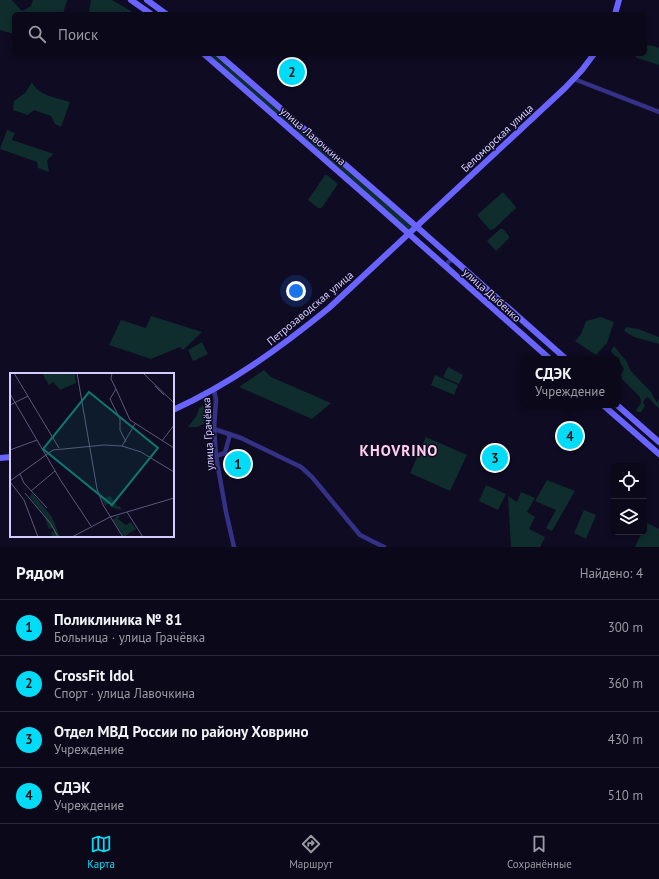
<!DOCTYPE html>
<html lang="ru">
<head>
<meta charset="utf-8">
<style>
  body { margin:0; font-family:"PT Sans",sans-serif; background:#191627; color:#f1f3f6 }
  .controls { position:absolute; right:12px; bottom:12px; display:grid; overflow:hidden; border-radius:6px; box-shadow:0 2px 6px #0003 }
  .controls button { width:36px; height:36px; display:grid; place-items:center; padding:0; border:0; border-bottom:1px solid #2b2939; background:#0b081a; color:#f1f3f6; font:20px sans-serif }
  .you { position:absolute; left:296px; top:291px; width:14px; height:14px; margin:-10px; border:3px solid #fff; border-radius:50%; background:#1a73e8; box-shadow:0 0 0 6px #1a73e833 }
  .badge { display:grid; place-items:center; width:26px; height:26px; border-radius:50%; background:#00dcf8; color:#111; font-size:13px; font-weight:700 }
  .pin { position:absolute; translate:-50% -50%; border:2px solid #fff; box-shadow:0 1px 4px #0006 }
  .popup { position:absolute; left:520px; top:356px; width:100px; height:52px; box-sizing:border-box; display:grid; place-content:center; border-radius:6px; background:#0b081a; filter:drop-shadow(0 1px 3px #0005); font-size:13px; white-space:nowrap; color:#9a9aa2 }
  .popup b { font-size:15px; color:#f1f3f6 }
  .popup::after { content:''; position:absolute; left:50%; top:100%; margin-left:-8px; border:8px solid transparent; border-top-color:#0b081a }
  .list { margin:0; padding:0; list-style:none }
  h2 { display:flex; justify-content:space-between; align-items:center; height:52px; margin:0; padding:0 16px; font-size:17px }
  h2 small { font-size:13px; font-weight:400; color:#9a9aa2 }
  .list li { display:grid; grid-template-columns:26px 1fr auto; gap:12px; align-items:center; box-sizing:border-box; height:56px; padding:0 16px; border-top:1px solid #2b2939 }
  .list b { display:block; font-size:15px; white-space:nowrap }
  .list p { margin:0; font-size:13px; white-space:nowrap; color:#9a9aa2 }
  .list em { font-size:13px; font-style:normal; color:#9a9aa2 }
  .icon { flex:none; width:22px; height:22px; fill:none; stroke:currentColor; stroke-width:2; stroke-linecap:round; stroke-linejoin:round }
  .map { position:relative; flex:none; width:659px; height:547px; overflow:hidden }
  .search { position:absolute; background:#0b081a; box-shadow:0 2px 6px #0003; left:12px; right:12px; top:12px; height:44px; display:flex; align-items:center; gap:10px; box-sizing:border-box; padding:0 14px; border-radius:6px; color:#9a9aa2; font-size:15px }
  .sheet { height:276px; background:#0b081a }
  nav { display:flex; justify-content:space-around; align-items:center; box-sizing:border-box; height:56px; border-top:1px solid #2b2939; background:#0b081a; font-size:11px; color:#9a9aa2 }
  nav a { display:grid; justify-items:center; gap:2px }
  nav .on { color:#00dcf8 }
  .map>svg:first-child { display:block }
  .green { fill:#0e2d2c }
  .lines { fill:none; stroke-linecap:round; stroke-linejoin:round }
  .minor { stroke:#353186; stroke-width:4.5 }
  .secondary { stroke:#6964ff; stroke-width:6 }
  .labels { text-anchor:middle; stroke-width:3; stroke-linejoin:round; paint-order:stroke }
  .street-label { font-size:11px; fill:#d3cdff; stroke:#0f0b23 }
  .district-label { font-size:15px; font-weight:bold; letter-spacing:1px; fill:#ffcfed; stroke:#0f0b23 }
  .inset-road { fill:none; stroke:#5d597b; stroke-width:1 }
  .view { fill:#0f766e; fill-opacity:0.15; stroke:#0f766e; stroke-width:2 }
  .inset-edge { fill:none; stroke:#d3cdff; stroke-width:2 }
</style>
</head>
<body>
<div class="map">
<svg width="659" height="547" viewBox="0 0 659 547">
  <rect width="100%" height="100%" fill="#0f0b23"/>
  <!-- green -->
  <path class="green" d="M0,0H12L22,11L31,6L33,0H67L63,14H14V34L0,30Z
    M91,0H112L136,14H92L89,11Z
    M645,45L654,46L659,48V65L637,58L633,54H645Z
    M204,54H218L417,227L409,234Z
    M32,82C37,95 57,98 70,102L61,127L55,124L51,116L34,110L28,115L13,110L14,101L25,93Z
    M7,130L15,133L12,140L54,154L47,160L49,172L38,168L37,162L0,149Z
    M325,175H327L338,184L323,206L321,208H318L308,200Z
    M503,192L515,206L516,208L494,229L490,230L477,215Z
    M500,229H503L509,236V238L496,251L487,241Z
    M151,316L202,332L183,350L180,347L151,359L109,345L121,320L146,328Z
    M601,317L614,322L607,343L596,355L575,341L581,334L586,321Z
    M626,327L638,329L659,337V344L634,337L624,331Z
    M202,342L208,354L193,361L188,350Z
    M614,346L627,362L630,370L651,392L657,403L659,399V408L655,405L648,397L646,398L643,402L645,406L641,412H637L636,410L641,403L640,397L622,379L621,375L624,369L619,361L611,351Z
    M448,367L463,375L459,384L443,377Z
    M264,370L271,377L331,403L312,419L239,387Z
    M435,375L458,385L454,395L431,385Z
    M202,406H205L207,409L204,424L197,427H188L197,415L199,408Z
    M426,437L467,455L450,491L410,473Z
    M547,480L575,491L552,531L546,528L556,510L535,501Z
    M486,485L506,494L498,510L479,501Z
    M521,492L535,498L527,512L535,517L529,529L545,537L540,547H511L508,496L517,502Z
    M584,510L596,515L586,539L574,533Z
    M647,523L659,529V547H635L642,532H644V529Z"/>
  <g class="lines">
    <!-- minor -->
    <path class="minor" d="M574,79L659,112
      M449,269L447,266L448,262L451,260L456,261
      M214,390L216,400L214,429L216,456L226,512L234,547
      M214,429L241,438L301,467L312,477L360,535L384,547
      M216,456L225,453L230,434"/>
    <!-- secondary -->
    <path class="secondary" d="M131,0L151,14
      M147,0L166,14
      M615,14L619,0
      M204,54L364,194L550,359
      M218,54L417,227L566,359
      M603,405L659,454
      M617,405L659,442
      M173,410C230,384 280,348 329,308L565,88L582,70L594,54
      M0,458L11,457"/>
  </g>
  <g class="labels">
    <!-- street labels -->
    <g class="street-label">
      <text transform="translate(313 136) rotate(41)" y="4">улица Лавочкина</text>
      <text transform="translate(497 138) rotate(-43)" y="4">Беломорская улица</text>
      <text transform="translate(492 295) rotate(42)" y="4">улица Дыбенко</text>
      <text transform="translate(310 308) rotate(-40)" y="4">Петрозаводская улица</text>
      <text transform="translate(208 434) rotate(-93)" y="4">улица Грачёвка</text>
    </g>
    <!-- district labels -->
    <g class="district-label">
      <text x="399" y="456">KHOVRINO</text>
    </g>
  </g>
  <!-- overview -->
  <g transform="translate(10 373)">
    <rect width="164" height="164" fill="#0f0b23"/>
    <path d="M32,0H65L66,10L50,17L43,9L39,12ZM22,120L42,144L50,164H42L41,159L44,158L42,155L39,156L34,142L20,124ZM100,123L108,134L110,133L111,137L100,134V129L95,133L92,126ZM107,143H110L108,146L116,152L121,149L126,156L114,164L103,147Z" fill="#0e2d2c"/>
    <path class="inset-road" d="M4,0L49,75M67,0L87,116L93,132L113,164M102,0L101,6L106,16L100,26L110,46V57L116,69M133,0L164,30M145,13L154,22M106,16L120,47L164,75M0,21L51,108L81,153M0,32L18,23M152,68L164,52M112,73L125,51M0,77L27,67M10,101L14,110L37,135M0,108L43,77L94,72L112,73L131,79L164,99M1,110L14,127L28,164M21,118L45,98M15,120L41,151L48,164M117,139L133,164M62,164L100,144L164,125"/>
    <path class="view" d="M79,19L148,75L102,132L33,76Z"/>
    <rect width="164" height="164" class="inset-edge"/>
  </g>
</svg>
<div class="controls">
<button><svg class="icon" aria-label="locate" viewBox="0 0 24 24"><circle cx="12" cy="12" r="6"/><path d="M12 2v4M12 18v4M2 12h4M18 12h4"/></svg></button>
<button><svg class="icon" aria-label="layers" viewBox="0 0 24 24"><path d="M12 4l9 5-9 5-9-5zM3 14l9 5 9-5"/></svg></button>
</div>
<div class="you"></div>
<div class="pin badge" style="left:238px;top:464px">1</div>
<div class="pin badge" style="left:292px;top:72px">2</div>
<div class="pin badge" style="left:495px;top:458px">3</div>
<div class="pin badge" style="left:570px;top:436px">4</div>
<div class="popup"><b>СДЭК</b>Учреждение</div>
<div class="search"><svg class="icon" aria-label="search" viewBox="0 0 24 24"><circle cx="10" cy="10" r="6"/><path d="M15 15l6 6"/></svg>Поиск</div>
</div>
<section class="sheet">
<h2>Рядом<small>Найдено: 4</small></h2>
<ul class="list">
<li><span class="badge">1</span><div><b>Поликлиника № 81</b><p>Больница · улица Грачёвка</p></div><em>300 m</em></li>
<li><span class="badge">2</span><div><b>CrossFit Idol</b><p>Спорт · улица Лавочкина</p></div><em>360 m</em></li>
<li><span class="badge">3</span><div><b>Отдел МВД России по району Ховрино</b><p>Учреждение</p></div><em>430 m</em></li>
<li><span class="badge">4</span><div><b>СДЭК</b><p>Учреждение</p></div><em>510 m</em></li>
</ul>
</section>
<nav>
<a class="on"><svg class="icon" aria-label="map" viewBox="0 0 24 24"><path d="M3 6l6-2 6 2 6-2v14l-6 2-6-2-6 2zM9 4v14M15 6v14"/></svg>Карта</a>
<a><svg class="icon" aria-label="directions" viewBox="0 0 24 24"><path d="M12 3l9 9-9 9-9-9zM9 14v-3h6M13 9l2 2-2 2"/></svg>Маршрут</a>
<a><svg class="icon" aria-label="saved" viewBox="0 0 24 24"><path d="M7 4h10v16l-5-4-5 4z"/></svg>Сохранённые</a>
</nav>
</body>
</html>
